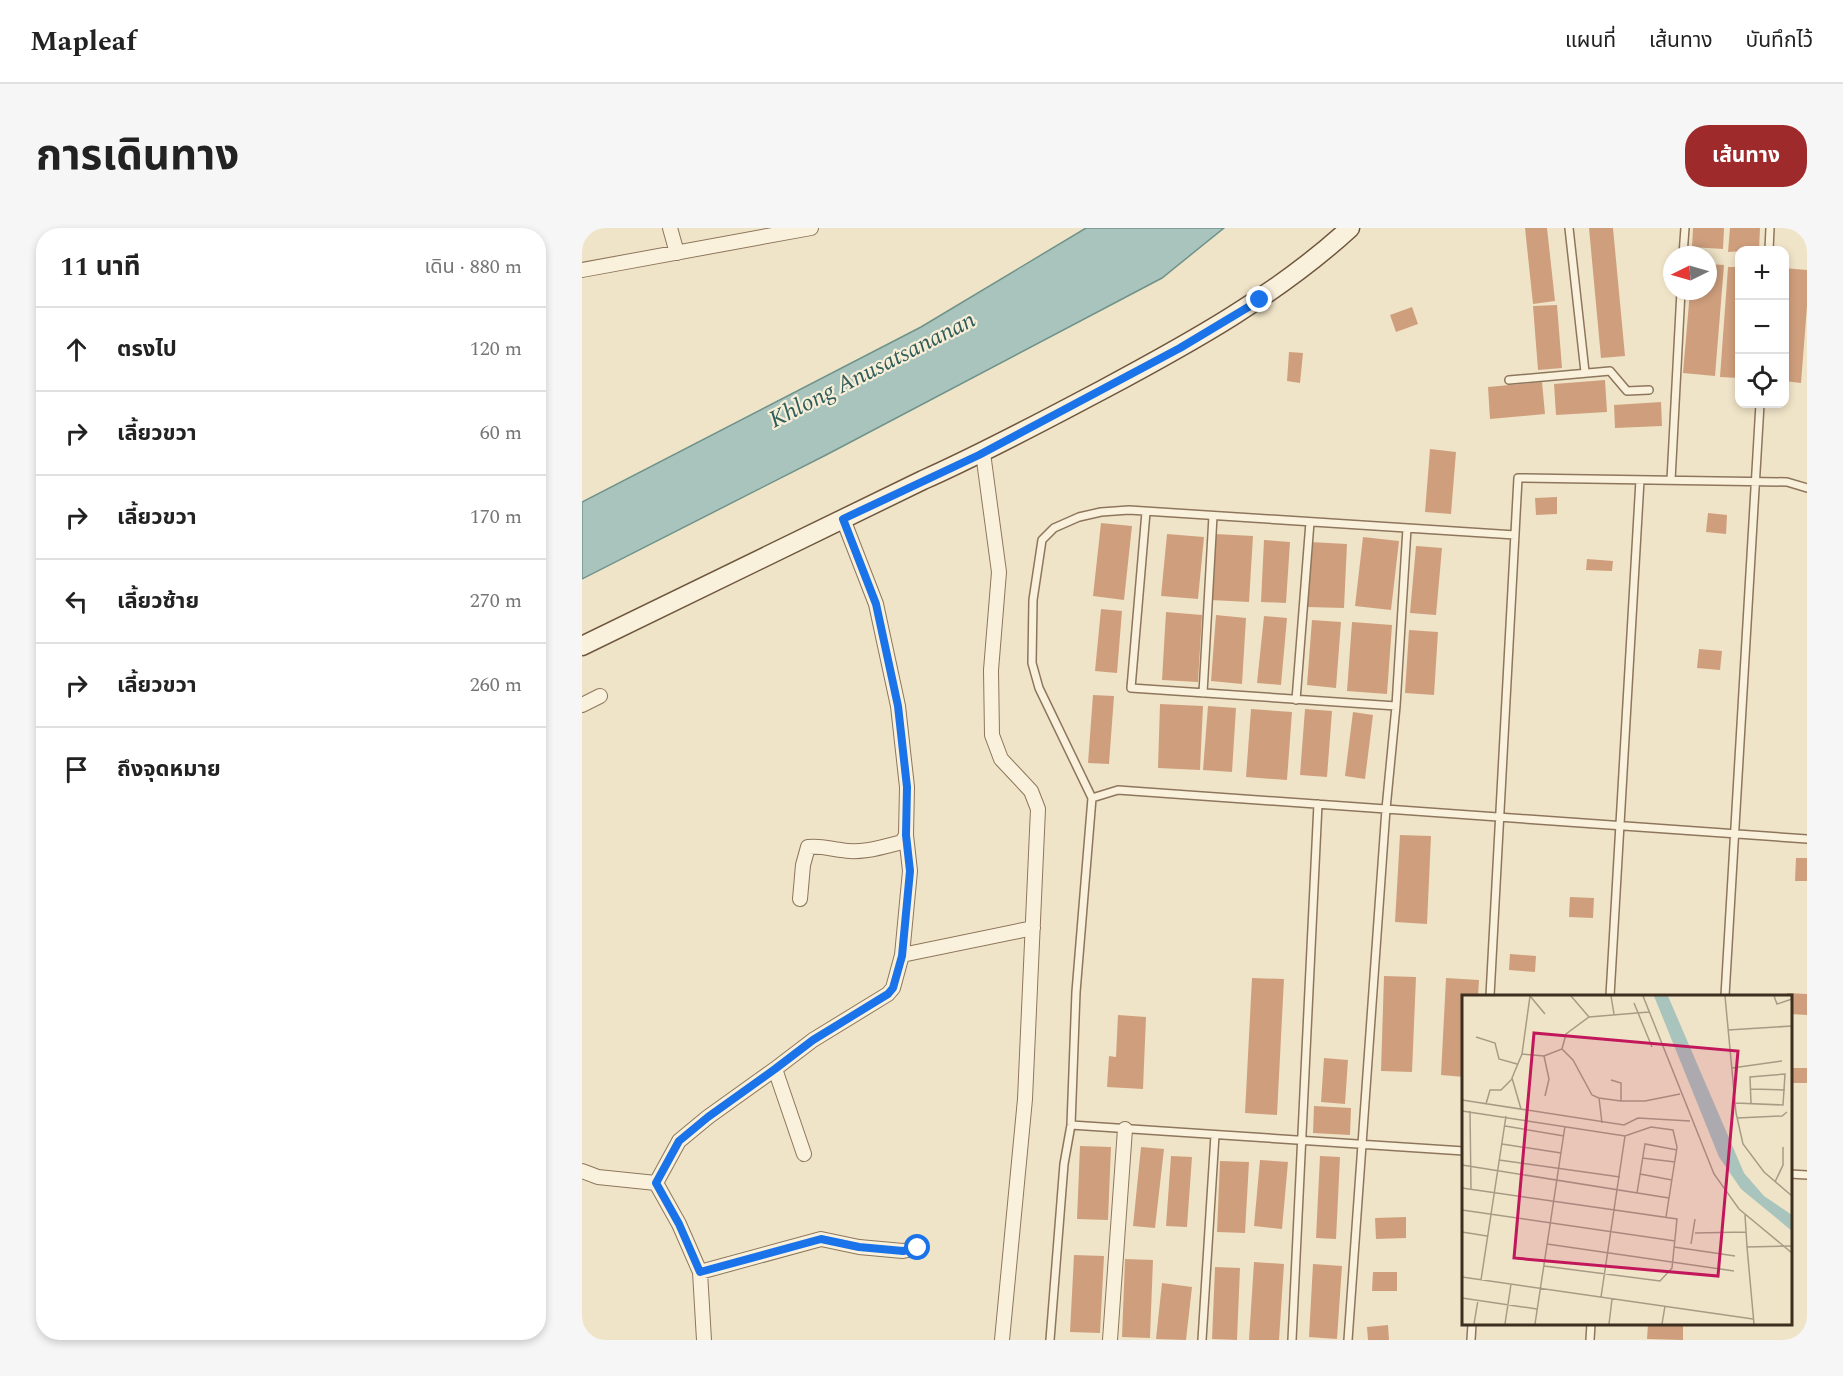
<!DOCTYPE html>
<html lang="th">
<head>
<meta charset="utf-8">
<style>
  body { margin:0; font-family:Spectral,"Noto Sans Thai",serif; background:#f6f6f6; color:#222 }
  .controls { position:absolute; right:18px; top:18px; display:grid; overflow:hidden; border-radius:12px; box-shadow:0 3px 9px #0003 }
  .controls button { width:54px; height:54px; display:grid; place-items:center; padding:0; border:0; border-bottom:2px solid #e0e0e0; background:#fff; color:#222; font:30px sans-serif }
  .compass { position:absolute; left:1081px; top:18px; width:54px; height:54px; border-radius:50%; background:#fff; box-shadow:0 3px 9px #0003; rotate:265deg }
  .stop { position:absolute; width:18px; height:18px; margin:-14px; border:4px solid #1a73e8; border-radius:50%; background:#fff }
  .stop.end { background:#1a73e8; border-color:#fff; box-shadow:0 2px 6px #0008 }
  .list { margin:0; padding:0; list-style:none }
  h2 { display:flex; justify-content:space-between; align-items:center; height:78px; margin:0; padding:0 24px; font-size:26px }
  h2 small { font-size:20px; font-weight:400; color:#767676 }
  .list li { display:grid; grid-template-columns:39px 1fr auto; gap:18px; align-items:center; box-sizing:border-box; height:84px; padding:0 24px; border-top:2px solid #e0e0e0 }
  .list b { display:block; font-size:22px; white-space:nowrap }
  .list em { font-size:20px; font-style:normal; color:#767676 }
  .icon { flex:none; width:33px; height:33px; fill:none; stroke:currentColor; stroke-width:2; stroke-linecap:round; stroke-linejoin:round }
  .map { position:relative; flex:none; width:1225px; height:1112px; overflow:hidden; border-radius:24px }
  header { display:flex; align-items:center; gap:36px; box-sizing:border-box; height:84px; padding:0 30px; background:#fff; border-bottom:2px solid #e0e0e0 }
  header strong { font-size:28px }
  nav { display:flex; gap:33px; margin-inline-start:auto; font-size:21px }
  .intro { display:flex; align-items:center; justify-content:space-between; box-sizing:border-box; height:144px; padding:0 36px }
  h1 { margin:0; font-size:42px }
  .button { padding:15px 27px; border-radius:24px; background:#9e2a2b; color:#fff; font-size:21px; font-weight:700 }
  main { display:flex; gap:36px; padding:0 36px }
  aside { flex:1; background:#fff; border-radius:24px; box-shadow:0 3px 9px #0003 }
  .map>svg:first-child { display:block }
  .water { fill:#a9c4bc; stroke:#6f938a; stroke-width:1.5 }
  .building { fill:#cf9f7d }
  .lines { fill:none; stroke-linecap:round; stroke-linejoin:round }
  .lane-casing { stroke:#8d765c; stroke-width:10 }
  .street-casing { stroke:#8d765c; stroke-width:16 }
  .secondary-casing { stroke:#6f573f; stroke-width:21 }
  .lane { stroke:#faf1dc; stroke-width:7 }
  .street { stroke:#faf1dc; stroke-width:14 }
  .secondary { stroke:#faf1dc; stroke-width:18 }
  .route { stroke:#1a73e8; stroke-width:8 }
  .labels { text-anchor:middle; stroke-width:4.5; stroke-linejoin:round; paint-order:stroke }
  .water-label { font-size:24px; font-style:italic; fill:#2f5d5a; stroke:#f7eed8 }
  .inset-road { fill:none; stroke:#a89b85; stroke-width:1.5 }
  .view { fill:#c2185b; fill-opacity:0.15; stroke:#c2185b; stroke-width:3 }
  .inset-edge { fill:none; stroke:#3d2e20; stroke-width:3 }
</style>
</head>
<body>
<header>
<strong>Mapleaf</strong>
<nav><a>แผนที่</a><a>เส้นทาง</a><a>บันทึกไว้</a></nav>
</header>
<div class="intro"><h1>การเดินทาง</h1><a class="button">เส้นทาง</a></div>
<main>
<aside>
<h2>11 นาที<small>เดิน · 880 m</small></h2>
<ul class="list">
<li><svg class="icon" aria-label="ahead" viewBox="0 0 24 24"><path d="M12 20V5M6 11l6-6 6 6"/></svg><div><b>ตรงไป</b></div><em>120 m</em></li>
<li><svg class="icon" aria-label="right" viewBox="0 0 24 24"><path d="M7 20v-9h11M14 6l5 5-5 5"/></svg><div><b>เลี้ยวขวา</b></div><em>60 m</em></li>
<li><svg class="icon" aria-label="right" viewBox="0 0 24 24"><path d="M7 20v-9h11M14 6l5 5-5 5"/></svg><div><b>เลี้ยวขวา</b></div><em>170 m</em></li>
<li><svg class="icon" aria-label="left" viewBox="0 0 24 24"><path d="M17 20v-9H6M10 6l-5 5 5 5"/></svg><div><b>เลี้ยวซ้าย</b></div><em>270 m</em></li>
<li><svg class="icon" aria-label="right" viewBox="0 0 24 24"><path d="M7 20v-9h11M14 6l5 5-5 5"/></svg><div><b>เลี้ยวขวา</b></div><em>260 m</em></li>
<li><svg class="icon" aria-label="arrive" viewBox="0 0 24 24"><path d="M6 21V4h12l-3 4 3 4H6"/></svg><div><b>ถึงจุดหมาย</b></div></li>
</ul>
</aside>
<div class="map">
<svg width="1225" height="1112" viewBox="0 0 1225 1112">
  <rect width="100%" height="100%" fill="#f0e4c8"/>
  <!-- water -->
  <path class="water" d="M504,0H642L580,50L244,227L0,351V274L339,99Z"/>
  <!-- building -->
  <path class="building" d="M943,0H965L973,73L951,76Z
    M1007,0H1031L1043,128L1019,130Z
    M1111,0H1142L1141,21L1110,19Z
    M1148,0H1178L1177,22L1146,24Z
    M1126,36L1142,37L1133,148L1101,145L1108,63H1126Z
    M1146,39H1158V150L1138,149Z
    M1202,40L1225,42V78L1219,155L1202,153Z
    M975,77L980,140L956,142L951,78Z
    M830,79L836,96L814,104L808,87Z
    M707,124L721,125L718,155L705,153Z
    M1023,152L1025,184L974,187L972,156Z
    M960,154L963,186L908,191L906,159Z
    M1079,174L1080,198L1033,200L1032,177Z
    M848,221L874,224L869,286L843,284Z
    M975,269V286L954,287L953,270Z
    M1126,285L1145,287L1144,306L1124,304Z
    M519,295L550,298L542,372L511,368Z
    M585,306L622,309L616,371L579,368Z
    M633,306L671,308L667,374L629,372Z
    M781,309L817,313L809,382L773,378Z
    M682,312L708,314L704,375L679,374Z
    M728,314L765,316L762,380L725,379Z
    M834,318L860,320L854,387L828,385Z
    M1005,331L1031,333L1030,343L1004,342Z
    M519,381L540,383L535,445L513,443Z
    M584,384L620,387L616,454L580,452Z
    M634,387L664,390L660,456L629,453Z
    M682,388L705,390L699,457L675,455Z
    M730,392L759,394L754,460L725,457Z
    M770,394L810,397L805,466L765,463Z
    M827,402L856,404L852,467L823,465Z
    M1117,421L1140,423L1138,442L1115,440Z
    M511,467L532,468L527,536L506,535Z
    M578,476L621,478L618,542L576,540Z
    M626,478L654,480L650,544L621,542Z
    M669,481L710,484L705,552L664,549Z
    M723,481L750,483L745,549L718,547Z
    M771,484L791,487L783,551L763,548Z
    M818,607L849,608L845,696L813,694Z
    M1214,630H1225V653H1213Z
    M988,669L1012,670L1011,690L987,689Z
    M928,726L954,728L953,744L927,742Z
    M802,748L834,749L830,844L799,843Z
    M670,750L702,751L695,887L663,885Z
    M864,750L897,752L896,768H882V849L859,847Z
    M1205,765L1225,766V787L1208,786V768H1205Z
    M536,787L564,789L561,861L525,859L527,828L534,829Z
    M742,830L766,832L763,876L739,874Z
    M1208,840H1225V855H1208Z
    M732,878L769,880L768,907L731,905Z
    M498,918L529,919L526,992L495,991Z
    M559,919L582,921L573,1000L551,998Z
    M589,928L610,929L605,999L584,998Z
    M738,928L758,929L754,1011L734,1010Z
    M678,932L706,934L700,1001L672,998Z
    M638,933L667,934L663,1005L635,1004Z
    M824,989V1010L794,1011L793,990Z
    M492,1027L522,1028L518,1105L488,1104Z
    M543,1031L571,1032L568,1110L540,1109Z
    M672,1034L702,1036L697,1112H667Z
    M731,1036L760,1038L755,1111L727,1109Z
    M633,1039L658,1040L655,1112L630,1111Z
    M791,1044H815V1063H790Z
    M580,1055L610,1059L604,1112L574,1111Z
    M1066,1096L1101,1097V1112L1065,1111Z
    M806,1097L807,1112H786L785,1099Z"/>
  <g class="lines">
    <!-- lane casing -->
    <g class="lane-casing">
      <path id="lane" d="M987,0L1003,144
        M1187,22L1188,0
        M1101,27L1103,0
        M927,152L1028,143L1045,163L1067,162
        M1089,252L1099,63
        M564,284L549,460L814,478
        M621,465L631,288
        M714,472L728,294
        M510,570L536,562L1225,611
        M908,768L936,250L1205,254L1225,260
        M1028,768L1058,252
        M1143,768L1178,176
        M489,897L882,923
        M1208,946L1225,947
        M468,1112L482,936L489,897L494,764L510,570L457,460L450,435L451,372L460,312L472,300L497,289L519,284L547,282L933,307
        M620,1112L633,907
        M710,1112L736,576
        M766,1112L804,581L814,478L825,300
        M889,1112L890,1096
        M1008,1112L1009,1096"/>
    </g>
    <!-- street casing -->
    <g class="street-casing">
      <path id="street" d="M88,0L95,25
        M0,42L229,0
        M401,225L417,344L409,442L410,507L419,531L449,563L456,581L443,871L420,1112
        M0,477L18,468
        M218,671L221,637L226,619C242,618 244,620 259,622C279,626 300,619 320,614L324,607L325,559L316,478L294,376L261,291
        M320,727L328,643L324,607
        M193,841L222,926
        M0,943L16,949L74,955L97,996L118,1044L122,1112
        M74,955L97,913L126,889L193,841L231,812L306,766L311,760L320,727L451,700
        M118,1044L239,1011L277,1019L321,1023L336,1020
        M528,1112L543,901"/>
    </g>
    <!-- secondary casing -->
    <g class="secondary-casing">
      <path id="secondary" d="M0,418L341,252C402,225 461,193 520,162C608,115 695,67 768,0"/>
    </g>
    <!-- lane -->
    <use href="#lane" class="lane"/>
    <!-- street -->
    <use href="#street" class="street"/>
    <!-- secondary -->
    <use href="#secondary" class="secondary"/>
  </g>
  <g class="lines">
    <!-- route -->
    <path class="route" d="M336,1020L321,1023L277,1019L239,1011L118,1044L97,996L74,955L97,913L126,889L193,841L231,812L306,766L311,760L320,728L328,643L324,607L325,559L316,478L294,376L261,291L397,227L598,120L678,72"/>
  </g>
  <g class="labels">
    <!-- water labels -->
    <g class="water-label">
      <text transform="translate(290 141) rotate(-27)" y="8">Khlong Anusatsananan</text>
    </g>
  </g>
  <!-- overview -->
  <g transform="translate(880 767)">
    <rect width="330" height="330" fill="#f0e4c8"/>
    <path d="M192,1H206L282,178L302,201L330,220V236L279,194L257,162Z" fill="#a9c4bc"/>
    <path class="inset-road" d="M68,1L83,19M109,1L127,22M149,1L152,19M181,1L252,179L277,214L330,258M263,1L274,118L281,149L302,177L330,201M312,1L315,9L330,4M172,8L190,52M266,35L330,31M14,42L33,48L37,64L55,69M100,54L111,65L130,100L137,103L140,128M60,59L68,1M82,61L87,84L83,101M270,73L320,66M149,85L159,88V106H183L218,99M288,94L323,95M137,103L159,106M0,105L162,130L176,123L228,126M273,108L321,110L323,79L288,82L289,108M24,109L28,95H39L50,84M59,114L50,83L60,59L82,61L100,54L104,39L127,22L187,17M0,116L163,141L189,132L211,135L215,152L204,222M8,116L9,194M275,123L320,121L325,117M43,131L102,141M40,149L99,158M180,163L213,167M37,165L158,182M0,170L207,203M178,179L210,185M313,187L321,170V152M0,193L215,224L210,273L198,286L82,271M175,198L183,149L215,155M0,215L213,246M283,220L285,252M0,237L25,241M233,238L284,237M85,249L272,276M229,249L233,224M212,252L273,261M0,282L291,324M19,285L44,121M139,302L163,141M0,303L75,314M12,329L16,305M43,329L49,289M73,329L103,131M147,329L150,304M200,329L203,311M292,329L285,252L330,251"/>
    <path class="view" d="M72,38L276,56L256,281L52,263Z"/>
    <rect width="330" height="330" class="inset-edge"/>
  </g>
</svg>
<div class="controls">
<button>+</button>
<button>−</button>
<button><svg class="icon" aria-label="locate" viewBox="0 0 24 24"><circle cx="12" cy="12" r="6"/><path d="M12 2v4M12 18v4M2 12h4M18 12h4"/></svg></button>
</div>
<svg class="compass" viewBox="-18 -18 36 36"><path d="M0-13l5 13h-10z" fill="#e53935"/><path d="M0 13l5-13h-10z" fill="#767676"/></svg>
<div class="stop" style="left:336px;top:1020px"></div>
<div class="stop end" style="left:678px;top:72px"></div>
</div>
</main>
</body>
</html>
